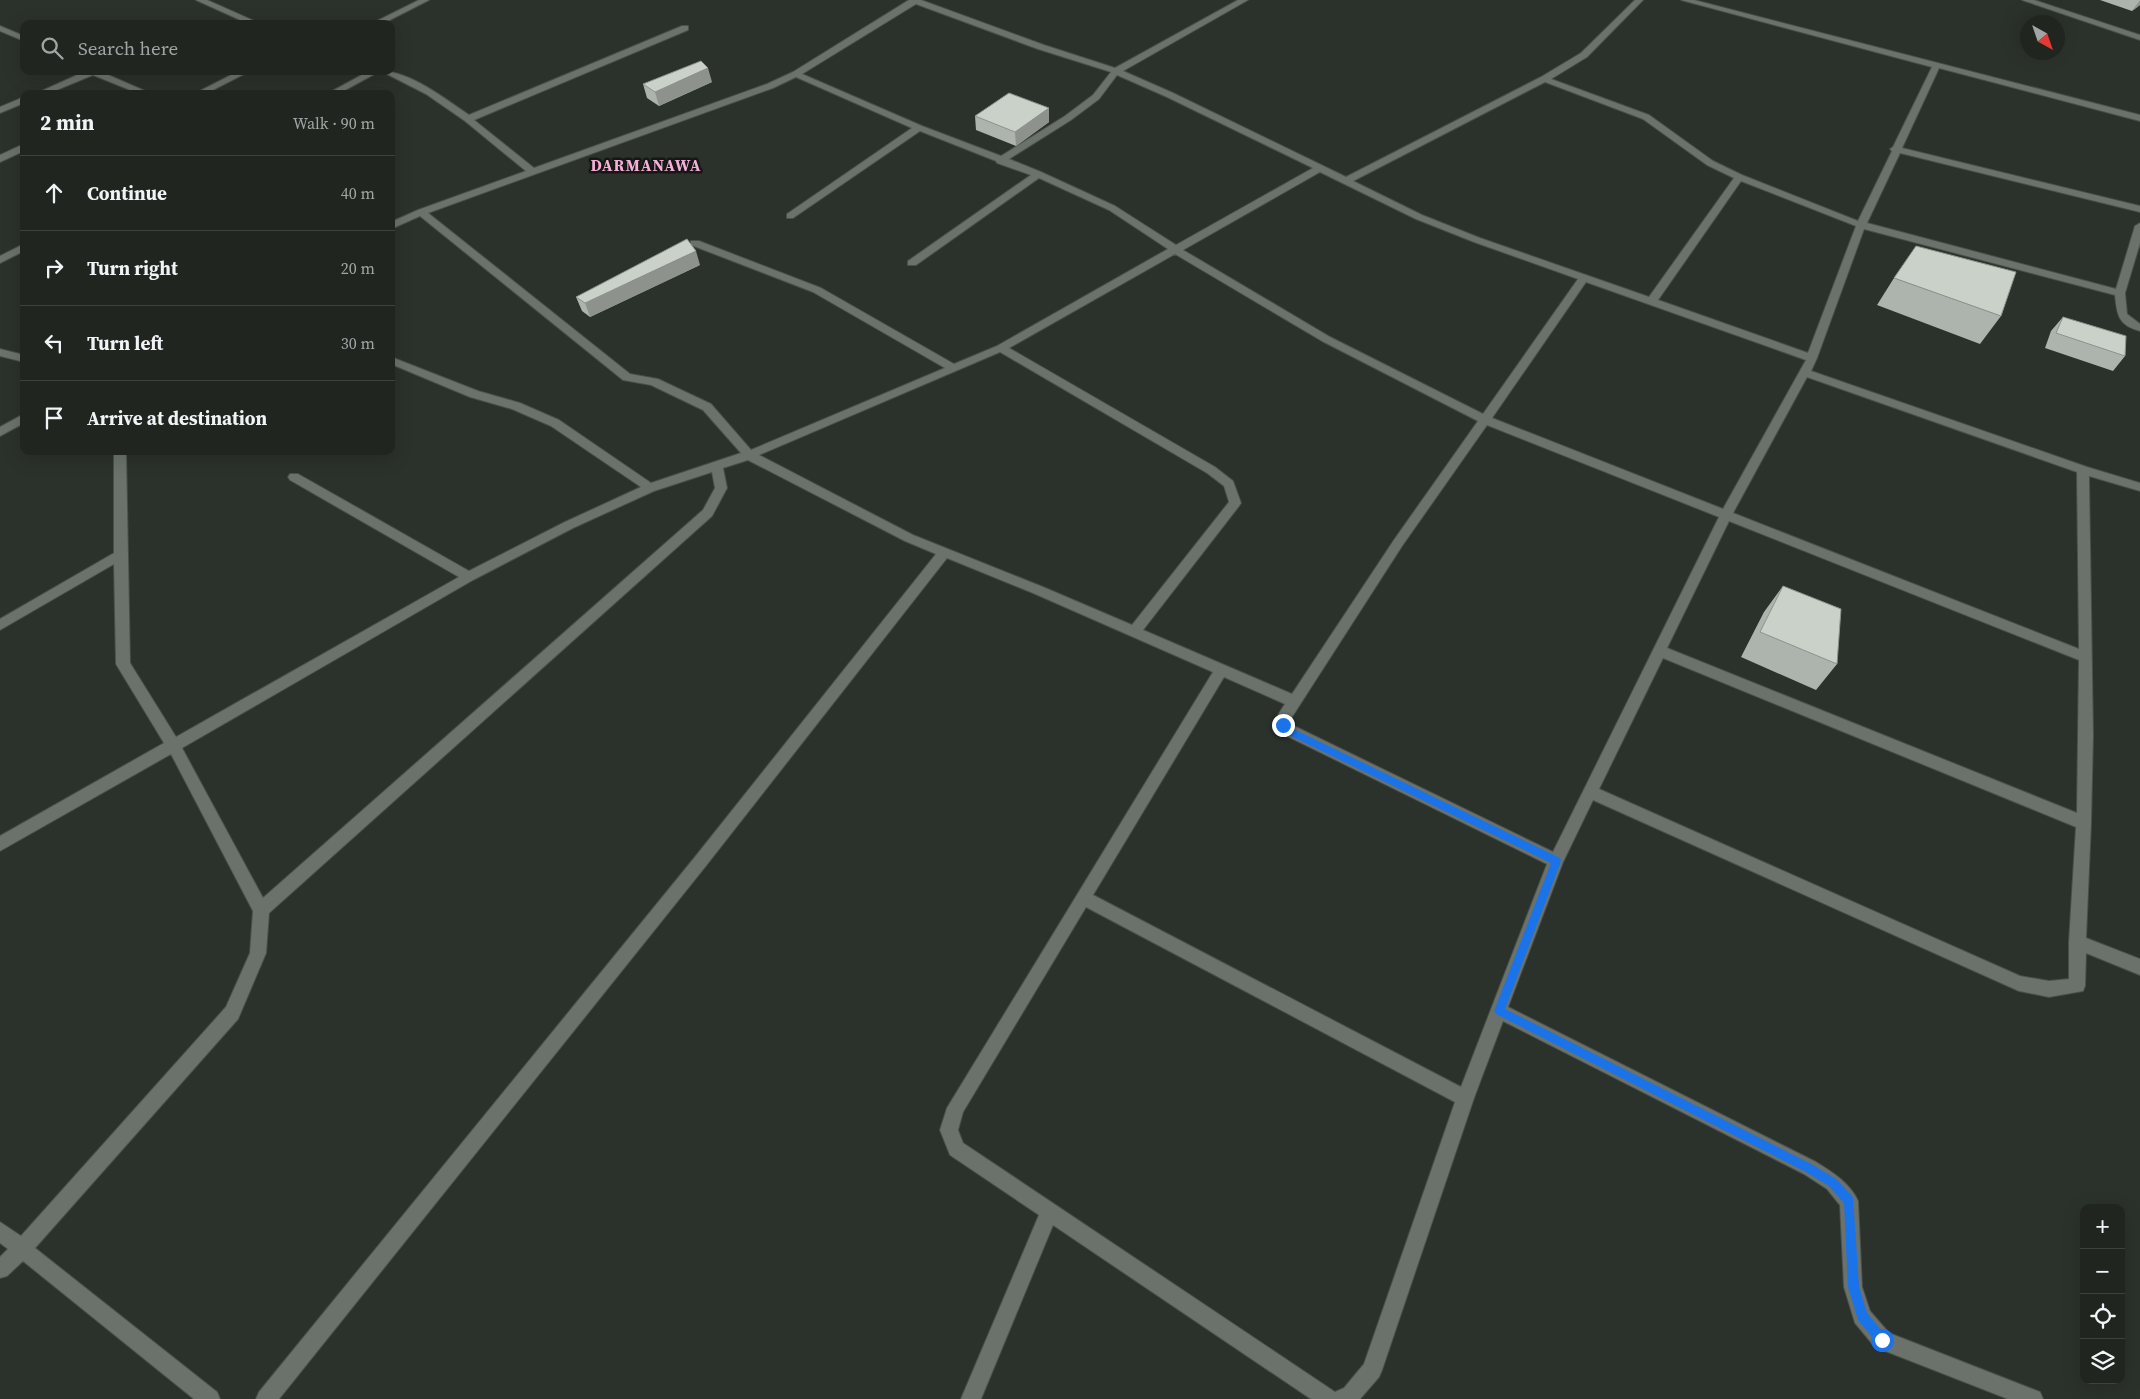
<!DOCTYPE html>
<html lang="en">
<head>
<meta charset="utf-8">
<style>
  body { margin:0; font-family:"Source Serif 4",serif; background:#2d312d; color:#f1f3f6 }
  .controls { position:absolute; right:15px; bottom:15px; display:grid; overflow:hidden; border-radius:10px; box-shadow:0 5px 20px #0002 }
  .controls button { width:45px; height:45px; display:grid; place-items:center; padding:0; border:0; border-bottom:1px solid #3d423e; background:#202520; color:#f1f3f6; font:25px sans-serif }
  .compass { position:absolute; left:2020px; top:15px; width:45px; height:45px; border-radius:50%; background:#202520; box-shadow:0 5px 20px #0002; rotate:140deg }
  .stop { position:absolute; width:15px; height:15px; margin:-11px; border:4px solid #1a73e8; border-radius:50%; background:#fff }
  .stop.end { background:#1a73e8; border-color:#fff; box-shadow:0 1px 5px #0008 }
  .list { margin:0; padding:0; list-style:none }
  h2 { display:flex; justify-content:space-between; align-items:center; height:65px; margin:0; padding:0 20px; font-size:21px }
  h2 small { font-size:16px; font-weight:400; color:#a2a5a5 }
  .list li { display:grid; grid-template-columns:32px 1fr auto; gap:15px; align-items:center; box-sizing:border-box; height:75px; padding:0 20px; border-top:1px solid #3d423e }
  .list b { display:block; font-size:19px; white-space:nowrap }
  .list em { font-size:16px; font-style:normal; color:#a2a5a5 }
  .icon { flex:none; width:28px; height:28px; fill:none; stroke:currentColor; stroke-width:2; stroke-linecap:round; stroke-linejoin:round }
  .map { position:relative; flex:none; width:2140px; height:1399px; overflow:hidden }
  .search { position:absolute; background:#202520; box-shadow:0 5px 20px #0002; left:20px; top:20px; width:375px; height:55px; display:flex; align-items:center; gap:12px; box-sizing:border-box; padding:0 18px; border-radius:10px; color:#a2a5a5; font-size:19px }
  .panel { position:absolute; background:#202520; box-shadow:0 5px 20px #0002; left:20px; top:90px; width:375px; height:365px; border-radius:10px }
  .map>svg:first-child { display:block }
  .lines { fill:none; stroke-linecap:round; stroke-linejoin:round }
  .minor-casing { stroke:#494f4a; stroke-width:2 }
  .minor { fill:#6b726c; fill-rule:evenodd }
  .wall { fill:#adb4ad }
  .shaded-wall { fill:#8d928d }
  .building { fill:#c9d1c9; stroke:#8d928d }
  .route { fill:#1a73e8 }
  .labels { text-anchor:middle; stroke-width:5; stroke-linejoin:round; paint-order:stroke }
  .far-district-label { font-size:16px; font-weight:bold; letter-spacing:1px; fill:#f7aed8; stroke:#151815 }
</style>
</head>
<body>
<div class="map">
<svg width="2140" height="1399" viewBox="0 0 2140 1399">
  <rect width="100%" height="100%" fill="#2b312b"/>
  <g class="lines">
    <!-- minor casing -->
    <g class="minor-casing">
      <path id="minor" d="M196,0H207L261,24H249Z
        M419,0H429L382,24H371Z
        M909,0H921L1044,45L1115,68L1238,0H1248L1123,71L1173,93L1346,177L1541,77L1581,53L1635,0H1643L1587,57L1551,79L1649,115L1713,161L1742,175L1858,221L1892,151L1890,149L1893,147L1932,67L1681,0H1694L2140,115V121L1939,68L1902,148L2140,206V212L1900,153L1867,223L2116,289L2135,226L2140,223V243L2125,293L2127,314L2140,324V331C2118,325 2117,315 2115,295L1864,229L1817,358L1811,371L2087,467L2140,483V491L2089,476L2093,735L2091,823L2086,938L2140,959V975L2086,953L2085,986L2083,991L2049,997L2019,991L1593,800L1563,862L1508,1007L1816,1162C1832,1172 1850,1183 1858,1201L1862,1287L1870,1311L1889,1333L2040,1392L2043,1399H2008L1875,1347L1855,1323L1844,1287L1840,1205L1827,1189L1804,1174L1503,1021L1474,1098L1382,1370L1379,1377L1360,1399H1311L1053,1225L981,1399H961L1039,1215L950,1155L940,1130L947,1108L1213,672L1033,593L947,558L705,867L279,1399H256L259,1392L695,857L936,554L905,541L748,460L723,468L727,488L712,516L269,913L266,953L238,1019L35,1248L217,1392L220,1399H194L23,1261L7,1276L0,1278V1257L8,1249L0,1243V1222L21,1236L226,1007L250,953L253,911L171,754L0,851V836L164,743L116,664L114,564L0,630V619L114,553V451H126L130,663L176,737L459,577L290,480L288,477L290,474H298L469,571L565,522L641,487L551,426L512,409L470,397L391,364V357L478,391L520,403L559,420L651,483L741,453L703,410L651,385L623,380L420,216L391,229V222L418,210L526,171L465,121L426,94L381,71C410,71 445,99 469,115L682,26H688V30L474,120L534,168L767,84L793,72ZM916,4L1038,49L1111,72L1093,95L1065,116L1001,156L922,126L802,74ZM1117,75L1167,97L1313,168L1176,245L1115,206L1041,172L1009,159L1071,120L1099,99ZM796,77L912,128L787,214V218H793L920,131L996,161L997,163L1031,175L908,261V265H916L1039,178L1109,210L1168,249L997,346L954,364L821,288L699,241H691V245L813,292L945,368L751,450L711,404L658,379L630,374L428,213L773,88ZM1545,82L1643,119L1707,165L1734,178L1649,297L1480,238L1422,215L1353,181ZM1320,172L1416,219L1474,242L1578,279L1483,414L1330,337L1183,250ZM1741,181L1856,226L1808,353L1658,300ZM1175,254L1322,341L1478,421L1394,540L1292,694L1143,630L1239,506L1241,503L1233,481L1215,467L1009,348ZM1586,282L1806,360L1723,509L1492,418ZM1000,352L1207,473L1224,486L1229,502L1132,625L1043,587L913,535L759,455ZM1807,377L2077,472L2079,649L1733,513ZM1487,425L1719,517L1553,852L1290,724V720L1402,546ZM712,472L715,488L703,510L263,898L182,748L473,580L573,528L654,491ZM1729,521L2079,660L2077,813L1667,648ZM1663,658L2076,827L2069,942V979L2049,981L2020,976L1599,789ZM1224,677L1285,704C1278,715 1272,721 1281,733L1547,864L1461,1087L1093,895ZM1086,907L1455,1102L1364,1364L1344,1388L1335,1392L963,1143L958,1130L963,1112Z
        M2022,0H2034L2140,35V40Z
        M0,26L24,36V41L0,31Z
        M86,71H99L152,94H140L93,75L47,94H35Z
        M239,71H250L205,94H194Z
        M369,71H380L338,94H327Z
        M24,97V103L0,113V107Z
        M24,144V151L0,162V155Z
        M24,244V251L0,263V256Z
        M0,349L24,355V362L0,356Z
        M24,414V423L0,436V427Z"/>
    </g>
    <!-- minor -->
    <use href="#minor" class="minor"/>
  </g>
  <!-- wall -->
  <path class="wall" d="M2100,0H2140V5L2132,11Z
    M712,82L659,106L647,98L643,84Z
    M975,116L1049,122L1016,146L976,130Z
    M700,265L590,317L582,311L576,297Z
    M1894,278L2001,316L1980,344L1877,305Z
    M2063,317L2125,356L2113,371L2045,348L2051,331Z
    M1783,586L1837,664L1816,690L1741,657L1764,612Z"/>
  <!-- shaded-wall -->
  <path class="shaded-wall" d="M2140,0V5L2132,11Z
    M708,68L712,82L659,106L655,92Z
    M1049,108V122L1016,146L1015,132Z
    M696,251L700,265L590,317L585,303Z"/>
  <!-- building -->
  <path class="building" d="M701,61L708,68L655,92L643,84Z
    M1009,93L1049,108L1015,132L975,116Z
    M687,239L696,251L585,303L576,297Z
    M1916,246L2016,272L2001,316L1894,278Z
    M2063,317L2126,336L2125,356L2056,333Z
    M1783,586L1841,609L1837,664L1760,632Z"/>
  <!-- route -->
  <path class="route" d="M1283,721L1289,727L1560,858L1561,861L1505,1009L1813,1165L1836,1179L1853,1197L1859,1287L1867,1313L1886,1336L1888,1340L1886,1344L1882,1346L1878,1344L1858,1320L1848,1287L1844,1203L1829,1186L1806,1172L1496,1014L1494,1011L1551,863L1283,732L1279,725Z"/>
  <g class="labels">
    <!-- far-district labels -->
    <g class="far-district-label">
      <text x="646" y="171">DARMANAWA</text>
    </g>
  </g>
</svg>
<div class="controls">
<button>+</button>
<button>−</button>
<button><svg class="icon" aria-label="locate" viewBox="0 0 24 24"><circle cx="12" cy="12" r="6"/><path d="M12 2v4M12 18v4M2 12h4M18 12h4"/></svg></button>
<button><svg class="icon" aria-label="layers" viewBox="0 0 24 24"><path d="M12 4l9 5-9 5-9-5zM3 14l9 5 9-5"/></svg></button>
</div>
<svg class="compass" viewBox="-18 -18 36 36"><path d="M0-13l5 13h-10z" fill="#e53935"/><path d="M0 13l5-13h-10z" fill="#a2a5a5"/></svg>
<div class="stop" style="left:1882px;top:1340px"></div>
<div class="stop end" style="left:1283px;top:725px"></div>
<div class="search"><svg class="icon" aria-label="search" viewBox="0 0 24 24"><circle cx="10" cy="10" r="6"/><path d="M15 15l6 6"/></svg>Search here</div>
<section class="panel">
<h2>2 min<small>Walk · 90 m</small></h2>
<ul class="list">
<li><svg class="icon" aria-label="ahead" viewBox="0 0 24 24"><path d="M12 20V5M6 11l6-6 6 6"/></svg><div><b>Continue</b></div><em>40 m</em></li>
<li><svg class="icon" aria-label="right" viewBox="0 0 24 24"><path d="M7 20v-9h11M14 6l5 5-5 5"/></svg><div><b>Turn right</b></div><em>20 m</em></li>
<li><svg class="icon" aria-label="left" viewBox="0 0 24 24"><path d="M17 20v-9H6M10 6l-5 5 5 5"/></svg><div><b>Turn left</b></div><em>30 m</em></li>
<li><svg class="icon" aria-label="arrive" viewBox="0 0 24 24"><path d="M6 21V4h12l-3 4 3 4H6"/></svg><div><b>Arrive at destination</b></div></li>
</ul>
</section>
</div>
</body>
</html>
